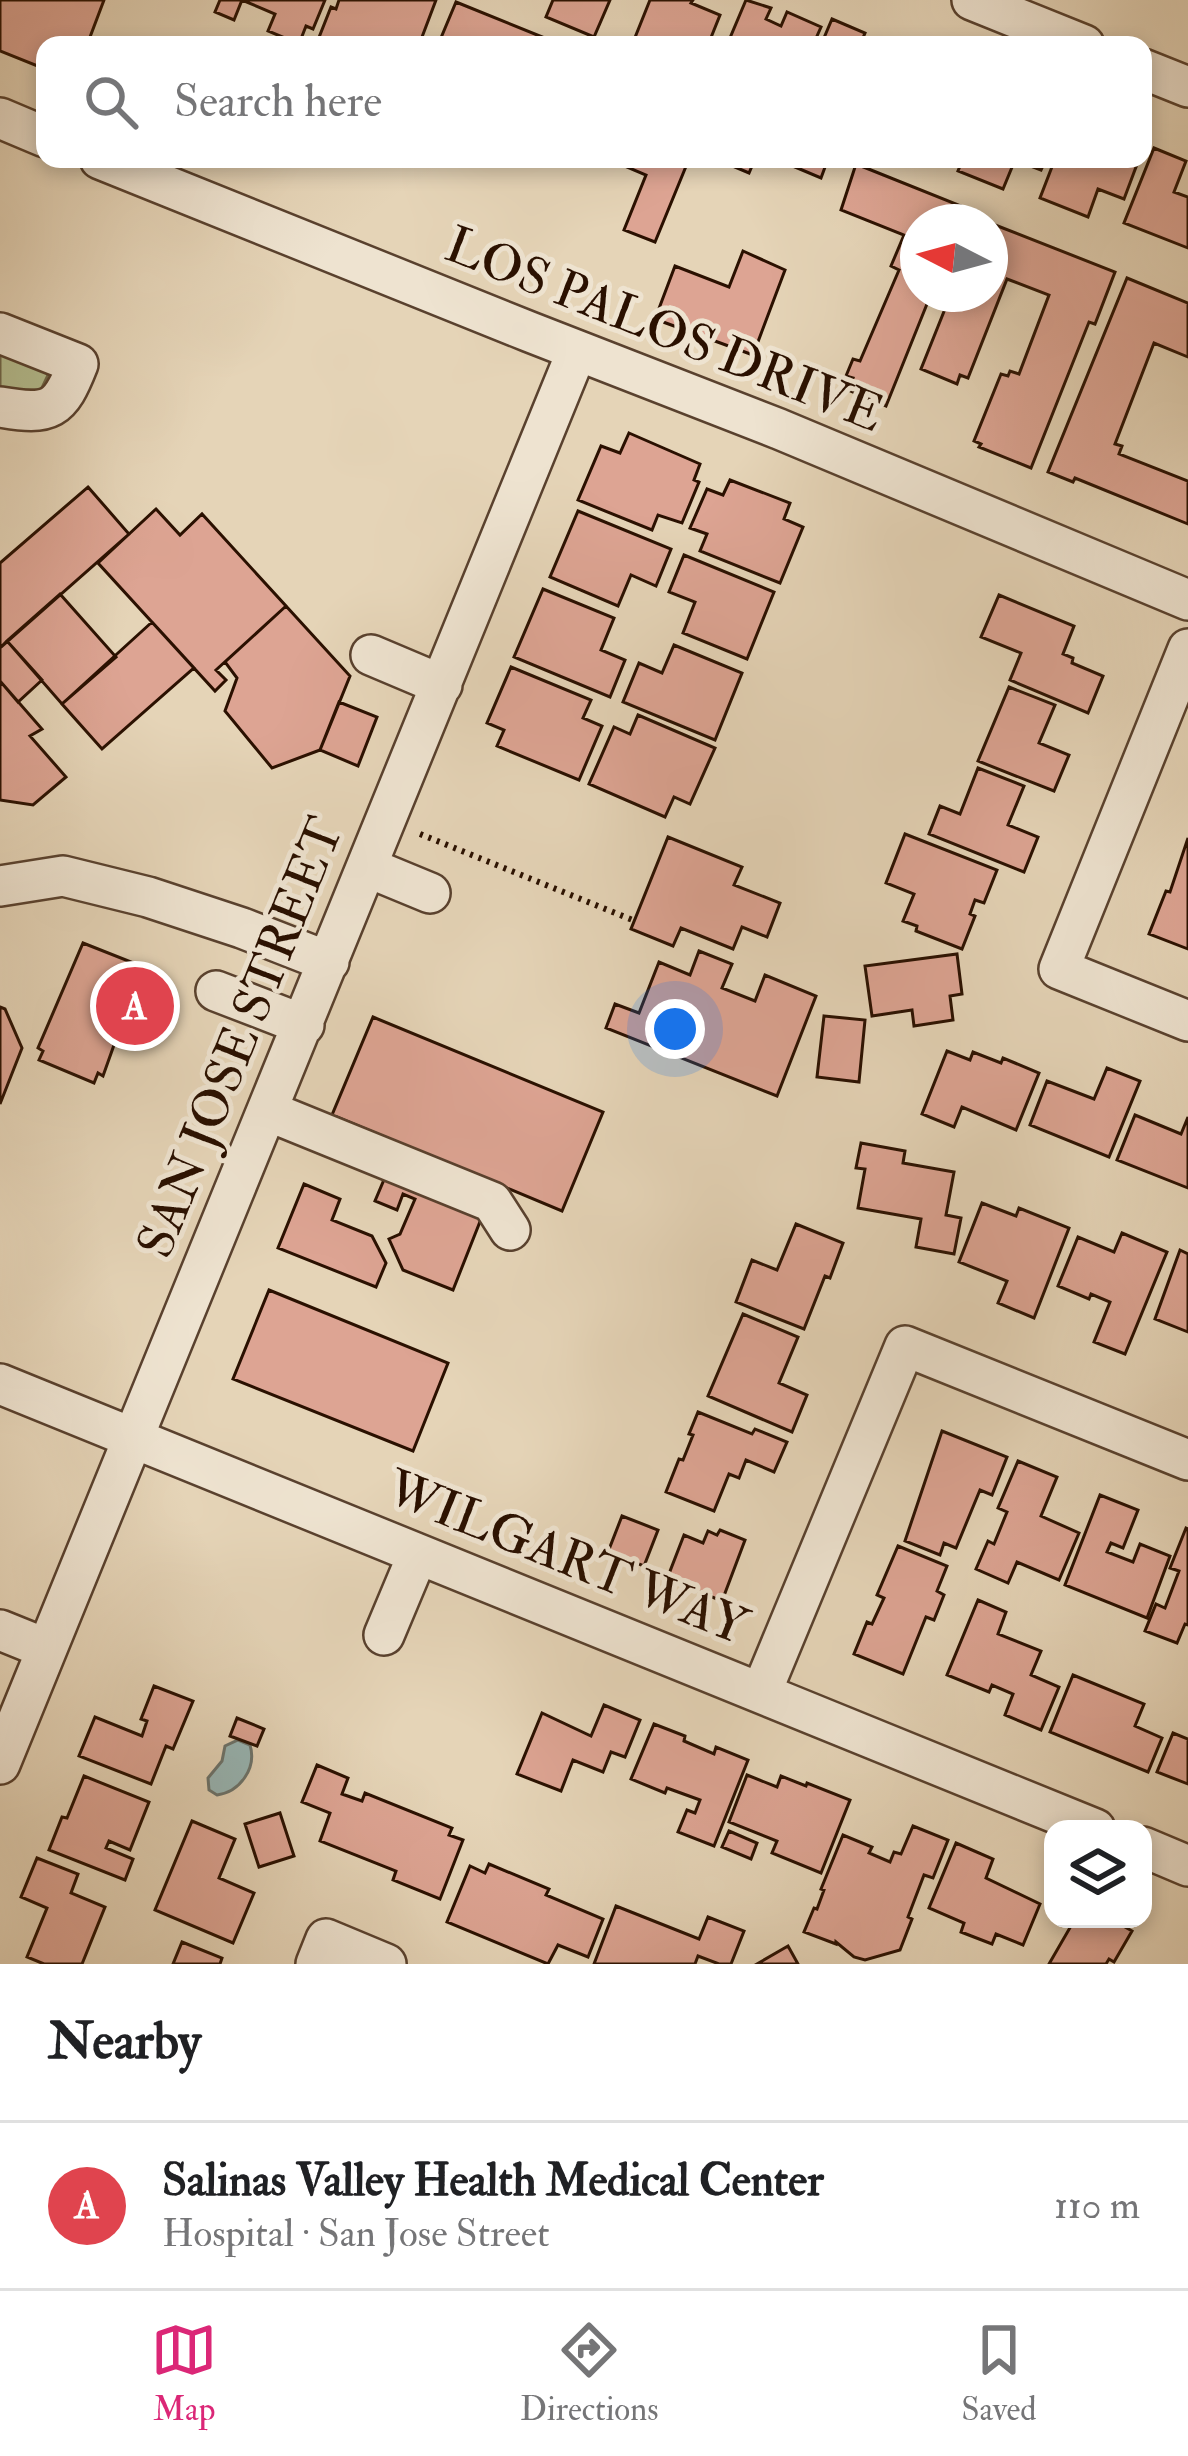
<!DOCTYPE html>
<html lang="en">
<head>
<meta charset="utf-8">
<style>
  body { margin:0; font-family:"IM FELL Double Pica",serif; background:#f2f2f2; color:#202124 }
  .controls { position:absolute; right:36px; bottom:36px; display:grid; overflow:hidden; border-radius:24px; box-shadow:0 6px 18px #0003 }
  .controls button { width:108px; height:108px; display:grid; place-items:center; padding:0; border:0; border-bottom:3px solid #e0e0e0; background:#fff; color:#202124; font:60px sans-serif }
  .compass { position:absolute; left:900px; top:204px; width:108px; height:108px; border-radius:50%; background:#fff; box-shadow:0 6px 18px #0003; rotate:276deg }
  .you { position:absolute; left:675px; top:1029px; width:42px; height:42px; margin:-30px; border:9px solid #fff; border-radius:50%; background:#1a73e8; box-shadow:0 0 0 18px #1a73e833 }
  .badge { display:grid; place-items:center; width:78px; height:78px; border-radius:50%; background:#db2777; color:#fff; font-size:39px; font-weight:700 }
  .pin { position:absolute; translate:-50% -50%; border:6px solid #fff; box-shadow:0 3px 12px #0006 }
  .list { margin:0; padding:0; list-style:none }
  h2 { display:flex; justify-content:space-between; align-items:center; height:156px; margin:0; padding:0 48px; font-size:51px }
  h2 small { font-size:39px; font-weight:400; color:#757577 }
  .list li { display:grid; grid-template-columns:78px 1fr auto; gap:36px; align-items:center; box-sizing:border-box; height:168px; padding:0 48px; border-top:3px solid #e0e0e0 }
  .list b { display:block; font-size:45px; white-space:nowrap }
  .list p { margin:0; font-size:39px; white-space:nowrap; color:#757577 }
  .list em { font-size:39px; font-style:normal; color:#757577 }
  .icon { flex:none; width:66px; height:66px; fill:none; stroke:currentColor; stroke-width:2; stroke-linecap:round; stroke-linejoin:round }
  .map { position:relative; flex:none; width:1188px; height:1964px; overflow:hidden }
  .search { position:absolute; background:#fff; box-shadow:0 6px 18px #0003; left:36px; right:36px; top:36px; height:132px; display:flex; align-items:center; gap:30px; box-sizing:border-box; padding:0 42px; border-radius:24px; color:#757577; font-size:45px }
  .sheet { height:324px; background:#fff }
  nav { display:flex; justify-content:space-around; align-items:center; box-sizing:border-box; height:168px; border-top:3px solid #e0e0e0; background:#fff; font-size:33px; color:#757577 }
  nav a { display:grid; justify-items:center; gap:6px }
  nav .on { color:#db2777 }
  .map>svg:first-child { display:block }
  .green { fill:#b4bd8f; stroke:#6f6648; stroke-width:3 }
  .water { fill:#98b7b6; stroke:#6c746d; stroke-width:3 }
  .building { fill:#dda493; stroke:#2a1000; stroke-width:3 }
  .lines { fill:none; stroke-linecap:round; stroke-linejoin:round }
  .minor-casing { stroke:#59412e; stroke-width:44 }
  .path { stroke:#2a1000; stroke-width:6; stroke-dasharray:3 6; stroke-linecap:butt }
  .minor { stroke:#eee3d0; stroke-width:39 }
  .labels { text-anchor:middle; stroke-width:10; stroke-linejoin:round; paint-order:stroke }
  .street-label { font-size:51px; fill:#2a1000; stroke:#eee3d0 }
</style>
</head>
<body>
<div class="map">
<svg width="1188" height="1964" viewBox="0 0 1188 1964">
  <rect width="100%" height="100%" fill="#e5d4b7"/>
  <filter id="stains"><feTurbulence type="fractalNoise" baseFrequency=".00167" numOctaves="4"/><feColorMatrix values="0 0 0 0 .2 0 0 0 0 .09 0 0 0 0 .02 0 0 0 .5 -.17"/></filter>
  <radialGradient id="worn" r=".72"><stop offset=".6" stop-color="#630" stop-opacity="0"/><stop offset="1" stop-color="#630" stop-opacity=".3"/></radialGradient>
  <!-- green -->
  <path class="green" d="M0,352L50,371L41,390H0Z"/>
  <!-- water -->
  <path class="water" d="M238,1740L250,1745C257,1768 240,1792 217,1795L209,1790L208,1778L222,1761L225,1746Z"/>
  <!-- building -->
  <path class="building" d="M0,0H104L87,45H45V69L0,51Z
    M220,0H325L313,29L306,26L299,44L268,31L275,14L242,0L234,20L215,12Z
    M339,0H436L419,45H316L331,7L336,9Z
    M553,0H610L594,37L546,17Z
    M650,0H693L691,3L720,15L708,45H632Z
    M746,0L771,8L766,19L781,26L787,12L821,27L813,45H727Z
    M456,2L562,45H438Z
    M832,19L865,33L860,45H821Z
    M1154,148L1186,161L1174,192L1188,197V248L1124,223Z
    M624,159H689L655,242L624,230L646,175L622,165Z
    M716,159H755L749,173Z
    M776,159H828L821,178Z
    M963,159H1046L1041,170L1015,160L1003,189L958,171Z
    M1055,159H1139L1124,199L1098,189L1088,217L1040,198Z
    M856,164L966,208L960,222H918V294H931L886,406L848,390L853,378L846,376L853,359L860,361L899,270L891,266L904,235L841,210Z
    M990,223L1115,272L1095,324L1089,322L1031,468L979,447L981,444L974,441L1001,374L1008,376L1010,371L1019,374L1049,295L1007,279L968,378L960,375L957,384L921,369L951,294H990Z
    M743,251L785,270L753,355L655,319L675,266L729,287Z
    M1127,278L1188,303V357L1154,343L1115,444L1122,446L1119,454L1188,481V524L1075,478L1073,482L1048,472Z
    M629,433L700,464L694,480L699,482L682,523L658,515L652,530L578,500L601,446L620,453Z
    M730,480L790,503L784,519L803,527L780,583L700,551L707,534L690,528L707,489L723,495Z
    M88,487L129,534L0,648V563Z
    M156,509L180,535L202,514L286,606L216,670L226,680L215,691L98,563Z
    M578,511L671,549L656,586L631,575L618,606L550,577Z
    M684,555L774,592L747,659L683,633L695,602L669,592Z
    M543,589L614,618L601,650L625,660L610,697L514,657Z
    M60,594L116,657L62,704L7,641Z
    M999,595L1074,626L1063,654L1073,658L1072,663L1103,676L1088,713L1010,680L1021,653L981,637Z
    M286,606L350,676L320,750L272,768L225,711L237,678L225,662Z
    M152,622L194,668L102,749L62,704Z
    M7,641L42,680L18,702L0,681V648Z
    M674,645L742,673L715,740L623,702L639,663L662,673Z
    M511,667L591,700L583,718L602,726L579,780L497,746L504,730L487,723Z
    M0,681L42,729L30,736L66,777L33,805L0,800Z
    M1009,687L1055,705L1039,743L1069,755L1054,791L978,761Z
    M339,702L377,717L358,766L320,750Z
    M638,715L715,748L690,804L674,797L665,817L589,784L614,727L630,734Z
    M978,768L1024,786L1008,825L1038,837L1024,872L929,834L940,806L960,814Z
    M905,834L997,870L984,903L975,900L970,914L975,916L962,949L916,931L917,926L903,921L914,894L886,883Z
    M668,837L742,867L734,885L780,903L767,937L742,927L733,949L681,928L673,946L631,929Z
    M1188,838V949L1149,934L1166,891L1170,892Z
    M83,943L159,973L133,1036L119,1031L103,1076L98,1073L94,1083L39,1060L43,1051L38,1048Z
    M699,951L732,964L722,988L755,1001L765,975L816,996L777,1096L606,1028L615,1004L639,1013L659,962L690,975Z
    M957,954L962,994L950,996L953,1020L914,1026L912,1010L872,1016L865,966Z
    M0,1007L5,1009L22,1048L0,1104Z
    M824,1016L865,1020L859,1082L817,1077Z
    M373,1017L603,1112L562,1211L332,1115Z
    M947,1051L970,1060L973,1052L1001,1063L1003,1058L1039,1073L1016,1130L962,1107L954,1127L922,1114Z
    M1107,1068L1140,1081L1109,1157L1030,1125L1047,1081L1094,1099Z
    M1135,1115L1181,1134L1188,1117V1188L1117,1160Z
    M861,1143L905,1151L903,1163L954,1172L946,1215L961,1218L954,1254L916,1247L921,1219L858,1208L865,1169L856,1168Z
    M386,1175L483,1214L453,1290L403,1270L389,1239L400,1234L415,1199L403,1194L397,1210L375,1201Z
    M304,1184L340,1199L332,1220L372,1236L386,1263L376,1287L278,1248Z
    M982,1203L1016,1216L1019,1208L1069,1228L1034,1318L998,1303L1007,1281L959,1262Z
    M796,1224L843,1243L830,1278L825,1276L804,1329L736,1302L752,1260L777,1270Z
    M1122,1233L1167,1252L1125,1354L1094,1342L1110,1302L1091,1294L1089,1299L1058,1286L1078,1237L1114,1252Z
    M1180,1250L1188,1254V1332L1155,1319Z
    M269,1290L448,1363L413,1451L233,1379Z
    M743,1314L798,1337L779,1383L807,1395L792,1432L708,1396Z
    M698,1412L752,1434L755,1429L787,1442L774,1472L746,1460L739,1478L729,1474L714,1511L666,1492L679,1459L683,1460L693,1435L689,1434Z
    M942,1431L1007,1457L992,1495L980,1490L956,1548L944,1543L940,1555L905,1541Z
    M1018,1461L1057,1477L1041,1516L1079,1533L1059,1580L1017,1562L1008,1583L976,1569L988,1541L994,1544L1007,1512L998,1508Z
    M1100,1495L1138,1510L1123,1548L1111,1543L1107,1552L1133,1562L1140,1544L1170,1556L1147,1618L1065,1585Z
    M622,1516L658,1530L644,1566L608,1552Z
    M1186,1528L1188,1529V1625L1185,1624L1177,1643L1145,1631L1156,1604L1165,1608L1179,1571L1170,1568Z
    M720,1530L745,1540L722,1601L667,1579L684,1535L703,1543L708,1531L717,1535Z
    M898,1546L947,1566L937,1591L944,1595L934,1620L926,1617L903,1674L854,1654L867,1622L872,1624L884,1598L877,1595Z
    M978,1600L1006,1612L998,1634L1041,1651L1031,1675L1059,1687L1041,1730L1005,1715L1013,1694L992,1685L989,1692L947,1675Z
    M1073,1675L1144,1704L1135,1726L1162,1738L1148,1772L1050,1732Z
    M154,1686L193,1701L173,1749L166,1746L151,1784L79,1756L95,1717L142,1736L147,1721L141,1719Z
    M604,1705L640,1720L625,1757L611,1752L603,1772L573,1760L561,1791L517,1774L542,1713L591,1736Z
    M237,1718L264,1729L257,1746L230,1736Z
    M654,1724L685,1736L684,1741L714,1754L716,1747L748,1760L714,1846L678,1832L687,1810L695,1813L700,1800L667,1788L665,1793L631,1779Z
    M1173,1733L1188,1739V1784L1157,1772Z
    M317,1765L348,1778L342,1794L362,1801L365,1793L452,1828L449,1835L463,1840L440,1899L393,1880L396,1871L320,1841L330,1813L302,1802Z
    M747,1775L777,1787L781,1776L806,1786L807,1783L850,1800L821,1873L772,1853L777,1841L729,1822Z
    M84,1776L149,1802L130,1850L109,1841L106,1848L133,1859L125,1880L49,1850L62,1817L67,1818Z
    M280,1813L294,1856L259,1867L245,1824Z
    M192,1821L235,1839L219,1878L254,1893L233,1943L155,1910Z
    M913,1826L948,1840L933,1878L924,1875L908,1917L912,1919L900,1950L865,1960L854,1957L836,1942V1944L804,1932L814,1908L817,1909L824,1890L821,1889L843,1835L872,1847L869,1853L890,1862L894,1852L901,1854Z
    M729,1831L757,1843L751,1859L722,1847Z
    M956,1843L993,1859L986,1878L1040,1904L1023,1945L996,1934L992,1944L961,1932L964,1923L929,1908Z
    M37,1858L78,1874L71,1893L105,1907L82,1964H44L27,1957L47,1908L21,1897Z
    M489,1864L549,1889L546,1895L603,1919L588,1957L558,1945L548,1964L447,1922L470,1866L485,1873Z
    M616,1906L699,1939L708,1917L744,1931L731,1964H719L698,1956L695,1964H594Z
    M1075,1919H1111L1132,1931L1114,1962L1109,1959L1106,1964H1049Z
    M182,1942L222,1958L220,1964H173Z
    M788,1946L798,1964H757Z"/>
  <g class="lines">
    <!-- minor casing -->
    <g class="minor-casing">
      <path id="minor" d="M972,0L1084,45
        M1143,69L1188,87
        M0,118L45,137
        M100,159L530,332L779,429L1188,600
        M0,333L78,364C60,410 51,416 0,407
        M1188,649L1059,969L1188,1021
        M371,655L442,685
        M367,867L430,893
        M0,886L63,876L148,897L242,928L329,962
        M216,991L304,1025
        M268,1111L492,1202L510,1230
        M0,1384L1095,1829
        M0,1630L47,1649
        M384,1635L418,1554
        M761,1693L905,1346L1188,1460
        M0,1764L577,351
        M1143,1847L1188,1866
        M316,1964L326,1939L386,1964"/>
    </g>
    <!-- path -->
    <path class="path" d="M420,834L635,921"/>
    <!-- minor -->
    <use href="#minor" class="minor"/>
  </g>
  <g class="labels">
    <!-- street labels -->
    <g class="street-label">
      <text transform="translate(665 328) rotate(22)" y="18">LOS PALOS DRIVE</text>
      <text transform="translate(239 1037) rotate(-68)" y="18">SAN JOSE STREET</text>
      <text transform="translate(568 1556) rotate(22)" y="18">WILGART WAY</text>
    </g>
  </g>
  <rect width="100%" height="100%" filter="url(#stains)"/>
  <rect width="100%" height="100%" fill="url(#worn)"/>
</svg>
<div class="controls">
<button><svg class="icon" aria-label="layers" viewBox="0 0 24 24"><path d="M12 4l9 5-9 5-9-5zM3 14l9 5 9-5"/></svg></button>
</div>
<svg class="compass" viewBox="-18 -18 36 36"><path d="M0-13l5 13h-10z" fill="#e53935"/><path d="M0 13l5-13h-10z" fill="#757577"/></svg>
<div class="you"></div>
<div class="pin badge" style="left:135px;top:1006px;background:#e0444e">A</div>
<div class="search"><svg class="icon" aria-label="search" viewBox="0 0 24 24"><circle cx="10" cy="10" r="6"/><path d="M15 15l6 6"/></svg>Search here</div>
</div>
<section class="sheet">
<h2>Nearby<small></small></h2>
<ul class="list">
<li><span class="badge" style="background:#e0444e">A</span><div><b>Salinas Valley Health Medical Center</b><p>Hospital · San Jose Street</p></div><em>110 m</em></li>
</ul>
</section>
<nav>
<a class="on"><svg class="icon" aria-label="map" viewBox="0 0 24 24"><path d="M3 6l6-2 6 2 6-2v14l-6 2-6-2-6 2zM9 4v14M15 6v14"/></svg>Map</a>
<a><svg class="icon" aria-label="directions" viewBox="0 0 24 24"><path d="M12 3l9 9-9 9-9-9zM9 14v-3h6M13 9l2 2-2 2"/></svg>Directions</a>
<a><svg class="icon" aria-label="saved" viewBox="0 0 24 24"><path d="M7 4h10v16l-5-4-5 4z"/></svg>Saved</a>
</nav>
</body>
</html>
